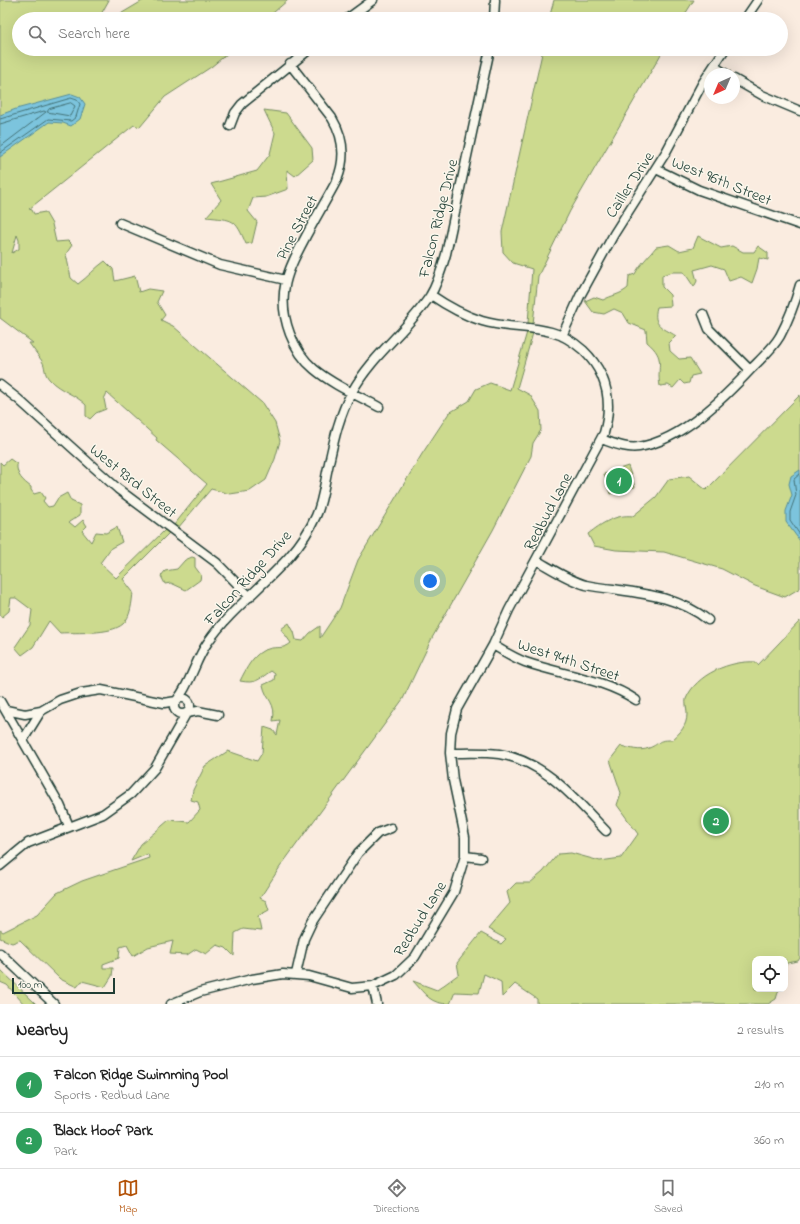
<!DOCTYPE html>
<html lang="en">
<head>
<meta charset="utf-8">
<style>
  body { margin:0; font-family:"Indie Flower",sans-serif; background:#f6f6f6; color:#222 }
  .controls { position:absolute; right:12px; bottom:12px; display:grid; overflow:hidden; border-radius:8px; box-shadow:0 4px 16px #0002 }
  .controls button { width:36px; height:36px; display:grid; place-items:center; padding:0; border:0; border-bottom:1px solid #e0e0e0; background:#fff; color:#222; font:20px sans-serif }
  .compass { position:absolute; left:704px; top:68px; width:36px; height:36px; border-radius:50%; background:#fff; box-shadow:0 4px 16px #0002; rotate:224deg }
  .scale { position:absolute; left:12px; bottom:10px; width:103px; box-sizing:border-box; padding-left:4px; border:2px solid #1f3d34; border-top:0; font-size:11px; line-height:14px; white-space:nowrap; color:#1f3d34; -webkit-text-stroke:3px #fbf7ec; paint-order:stroke }
  .you { position:absolute; left:430px; top:581px; width:14px; height:14px; margin:-10px; border:3px solid #fff; border-radius:50%; background:#1a73e8; box-shadow:0 0 0 6px #1a73e833 }
  .badge { display:grid; place-items:center; width:26px; height:26px; border-radius:50%; background:#b45309; color:#fff; font-size:13px; font-weight:700 }
  .pin { position:absolute; translate:-50% -50%; border:2px solid #fff; box-shadow:0 1px 4px #0006 }
  .list { margin:0; padding:0; list-style:none }
  h2 { display:flex; justify-content:space-between; align-items:center; height:52px; margin:0; padding:0 16px; font-size:17px }
  h2 small { font-size:13px; font-weight:400; color:#767676 }
  .list li { display:grid; grid-template-columns:26px 1fr auto; gap:12px; align-items:center; box-sizing:border-box; height:56px; padding:0 16px; border-top:1px solid #e0e0e0 }
  .list b { display:block; font-size:15px; white-space:nowrap }
  .list p { margin:0; font-size:13px; white-space:nowrap; color:#767676 }
  .list em { font-size:13px; font-style:normal; color:#767676 }
  .icon { flex:none; width:22px; height:22px; fill:none; stroke:currentColor; stroke-width:2; stroke-linecap:round; stroke-linejoin:round }
  .map { position:relative; flex:none; width:800px; height:1004px; overflow:hidden }
  .search { position:absolute; background:#fff; box-shadow:0 4px 16px #0002; left:12px; right:12px; top:12px; height:44px; display:flex; align-items:center; gap:10px; box-sizing:border-box; padding:0 14px; border-radius:22px; color:#767676; font-size:15px }
  .sheet { height:164px; background:#fff }
  nav { display:flex; justify-content:space-around; align-items:center; box-sizing:border-box; height:56px; border-top:1px solid #e0e0e0; background:#fff; font-size:11px; color:#767676 }
  nav a { display:grid; justify-items:center; gap:2px }
  nav .on { color:#b45309 }
  .map>svg:first-child { display:block }
  .green { fill:#ccda8e; stroke:#768c61; fill-rule:evenodd }
  .water { fill:#7cc4dd; stroke:#578e99 }
  .lines { fill:none; stroke-linecap:round; stroke-linejoin:round }
  .shore { stroke:#447378; stroke-width:1 }
  .minor-casing { stroke:#1f3d34; stroke-width:11 }
  .minor { stroke:#fbf7ec; stroke-width:8 }
  .labels { text-anchor:middle; stroke-width:3; stroke-linejoin:round; paint-order:stroke }
  .street-label { font-size:16px; fill:#1f3d34; stroke:#fbf7ec }
</style>
</head>
<body>
<div class="map">
<svg width="800" height="1004" viewBox="0 0 800 1004">
  <rect width="100%" height="100%" fill="#faece0"/>
  <filter id="ink" filterUnits="userSpaceOnUse"><feTurbulence type="fractalNoise" baseFrequency=".025" numOctaves="2"/><feDisplacementMap in="SourceGraphic" scale="8" xChannelSelector="R" yChannelSelector="G"/><feConvolveMatrix kernelMatrix="1 2 1 2 8 2 1 2 1" color-interpolation-filters="sRGB"/></filter>
  <g filter="url(#ink)">
    <!-- green -->
    <path class="green" d="M0,0H109L100,16L96,19H19V49H233L211,67L165,97L140,127L134,125L29,209L32,210L34,214L45,212L52,224L56,242L68,241L72,245L66,254L71,278L78,284C88,277 95,268 105,261L113,269L115,281L135,276L139,292L148,289L162,291L157,302L165,315L161,320L173,326L262,403L275,423L280,441L275,459L266,480L250,491L230,494L211,489L178,528L174,525L207,484L156,440L157,438L107,393L104,399L106,409L96,413L90,419L86,416V405C75,394 60,391 50,380C43,373 46,367 42,361C38,355 33,349 29,343H33L0,318ZM17,235L19,240V249L12,253Z
      M144,0H288L266,19H112Z
      M554,0H694L682,19H549Z
      M543,49H664L570,211L538,276L533,324L528,323L532,269L513,263L503,252L502,232Z
      M264,110L286,113L312,148L313,160L295,176L287,170L288,189L266,197L253,198L248,211L257,222L252,243L246,244C235,218 234,220 206,217L221,200L211,184L257,171L270,154L275,133Z
      M698,236L721,248L732,246L743,252H754L758,246L768,253V260L759,258L757,269L752,283L741,277L729,281L724,269L712,265L694,270L697,281L694,287L684,272H673L662,275V287L670,295L671,306L657,307C652,327 663,327 676,336L669,343L670,351L679,359L690,358L700,374L691,376L689,383L684,384L680,380L673,388L668,385L660,386C656,365 667,359 647,342L646,330L629,323L623,313L614,309L604,314L593,312L585,301L594,297L603,300C612,295 620,295 628,288L629,276L635,274C640,264 649,256 656,247L669,245L679,251L693,248Z
      M527,332L533,333L517,388L530,395L540,411L541,430L533,443L531,456L493,530L432,638L403,699L280,867L260,898L266,901L269,910L258,916L261,931L243,929L235,933L234,956L226,948L217,945L206,954L196,949L187,955L170,954L173,941L148,947L133,956L127,945L120,947L119,958L103,964V968H113L112,976L105,987L82,981L77,987L60,979L20,940L12,943L0,938V930L3,932L37,915L57,893L82,881L149,858L148,854L131,861L141,844L169,820L189,822L200,810L198,802L191,800L193,790L205,766L228,751L257,761L262,753L264,727L273,730L277,735L280,720L273,721C277,703 266,700 263,685L274,680L275,674L271,671C258,680 256,684 240,681C246,669 254,652 268,649C277,646 283,650 291,643L281,629L289,623L294,632L296,640L303,641L310,633L320,626V638L340,608L358,560L422,454L449,413L469,401L476,389L490,383L510,390Z
      M800,395V588L785,597L755,586L722,569L664,552L616,550L594,546L588,534C602,523 616,514 633,516L656,497L669,479L689,476L706,490Z
      M10,459L17,464C16,475 23,481 31,487V490L34,494L41,492L45,498L43,501L48,507L53,506L58,498L67,493L71,501L80,505V515L69,522L75,527L83,520L87,526L82,531L91,542L96,532L106,533L117,527L122,542L111,548L100,563L116,578L166,529L170,532L123,579L133,592C132,601 131,617 123,624C110,635 77,632 60,633L49,621L33,647L22,655L15,647L30,625L32,610L16,598H11L9,611L2,617L0,614V462L3,465Z
      M628,466L635,487L610,494L604,474Z
      M192,557L195,558V567L201,575L200,580L186,590L171,583L165,584L161,576L165,571L177,569L185,560Z
      M800,621V958L798,961L787,963L785,967V959H755V989H779L776,999L768,1004H537V999L515,984L502,997L501,982L484,974L479,993L455,992L450,1004C430,1004 426,995 413,981L437,990L459,974L457,963L481,933L501,944L506,939L488,929L510,903L507,892L516,883H530L543,872L558,854L571,853L600,861L621,858L638,834L617,805L621,793L610,760L621,746C629,748 640,752 649,748C662,743 655,740 672,740C680,733 687,726 687,714C687,709 685,703 686,699C696,674 731,660 756,662L758,665Z
      M0,969L1,970L36,1004H24L7,985L0,982Z"/>
    <!-- water -->
    <path class="water" d="M72,94L80,97L85,104L80,119L71,126L63,123L49,122L0,157V115L16,109Z
      M800,470V541L786,522V511L792,495L789,484L791,476Z
      M613,473L618,486L611,488L607,475Z"/>
    <g class="lines">
      <!-- shore -->
      <path class="shore" d="M71,103L75,106L70,116L47,112L49,109Z
        M0,119L71,98L77,100L80,104L76,117L71,121L48,119L0,153
        M0,124L44,111L46,112L0,147
        M800,474L794,479L796,495L790,512V520L800,535"/>
      <!-- minor casing -->
      <g class="minor-casing">
        <path id="minor" d="M347,19L373,0
          M494,19L495,0
          M745,19L758,0
          M290,64L332,118C344,138 346,158 337,180C327,199 316,217 306,236C288,270 275,294 290,334C295,347 302,359 314,369C333,385 357,395 379,407
          M714,66L726,74
          M734,79L762,95L800,111
          M230,126L235,113L242,104L310,49
          M656,169L699,190L800,225
          M120,223L220,265L286,280
          M703,314L709,329L750,370
          M562,336L580,296L614,234L666,152L702,84L725,49
          M0,385L18,399L118,489L217,563L250,597
          M601,439C613,443 626,449 639,447C682,440 724,398 752,368C762,358 773,348 780,336C789,319 795,303 800,285
          M536,560C552,569 568,580 586,585C595,587 604,588 613,589C648,594 680,598 708,620
          M493,645C503,651 514,658 525,662C562,675 603,678 636,700
          M174 706a8 8 0 1 1 16 0a8 8 0 1 1-16 0Z
          M177,700C191,683 195,660 208,642C239,597 293,568 316,516C322,503 324,487 327,472C333,445 338,417 352,392C372,355 407,331 430,296C438,283 442,268 446,254L490,49
          M0,701L60,805L69,826
          M6,710L25,714L41,711L60,700L81,693L101,690L164,703L176,701
          M187,713L198,711L218,715
          M23,740L41,711
          M450,753C466,753 483,752 499,754C545,761 576,800 606,831
          M465,856L481,858
          M0,866L28,843L103,814L131,794L155,768L186,714
          M0,953L54,1004
          M296,974L304,939L312,922L358,853L378,833L391,828
          M373,986L377,1004
          M171,1004L200,992L252,979L283,974L309,976L352,988L373,986L396,975L415,957L454,892L465,856V837L453,780L450,753L451,733L457,709L493,645L509,610L604,433C613,401 607,373 583,350C574,342 563,335 551,332C529,326 505,328 482,321C463,315 447,306 431,295"/>
      </g>
      <!-- minor -->
      <use href="#minor" class="minor"/>
    </g>
  </g>
  <g class="labels">
    <!-- street labels -->
    <g class="street-label">
      <text transform="translate(722 180) rotate(22)" y="6">West 96th Street</text>
      <text transform="translate(629 184) rotate(-57)" y="6">Cailler Drive</text>
      <text transform="translate(437 218) rotate(-76)" y="6">Falcon Ridge Drive</text>
      <text transform="translate(296 227) rotate(-62)" y="6">Pine Street</text>
      <text transform="translate(134 480) rotate(39)" y="6">West 93rd Street</text>
      <text transform="translate(547 511) rotate(-62)" y="6">Redbud Lane</text>
      <text transform="translate(247 577) rotate(-48)" y="6">Falcon Ridge Drive</text>
      <text transform="translate(569 659) rotate(18)" y="6">West 94th Street</text>
      <text transform="translate(419 918) rotate(-58)" y="6">Redbud Lane</text>
    </g>
  </g>
</svg>
<div class="controls">
<button><svg class="icon" aria-label="locate" viewBox="0 0 24 24"><circle cx="12" cy="12" r="6"/><path d="M12 2v4M12 18v4M2 12h4M18 12h4"/></svg></button>
</div>
<svg class="compass" viewBox="-18 -18 36 36"><path d="M0-13l5 13h-10z" fill="#e53935"/><path d="M0 13l5-13h-10z" fill="#767676"/></svg>
<div class="scale">100 m</div>
<div class="you"></div>
<div class="pin badge" style="left:619px;top:481px;background:#2e9e5b">1</div>
<div class="pin badge" style="left:716px;top:821px;background:#2e9e5b">2</div>
<div class="search"><svg class="icon" aria-label="search" viewBox="0 0 24 24"><circle cx="10" cy="10" r="6"/><path d="M15 15l6 6"/></svg>Search here</div>
</div>
<section class="sheet">
<h2>Nearby<small>2 results</small></h2>
<ul class="list">
<li><span class="badge" style="background:#2e9e5b">1</span><div><b>Falcon Ridge Swimming Pool</b><p>Sports · Redbud Lane</p></div><em>210 m</em></li>
<li><span class="badge" style="background:#2e9e5b">2</span><div><b>Black Hoof Park</b><p>Park</p></div><em>360 m</em></li>
</ul>
</section>
<nav>
<a class="on"><svg class="icon" aria-label="map" viewBox="0 0 24 24"><path d="M3 6l6-2 6 2 6-2v14l-6 2-6-2-6 2zM9 4v14M15 6v14"/></svg>Map</a>
<a><svg class="icon" aria-label="directions" viewBox="0 0 24 24"><path d="M12 3l9 9-9 9-9-9zM9 14v-3h6M13 9l2 2-2 2"/></svg>Directions</a>
<a><svg class="icon" aria-label="saved" viewBox="0 0 24 24"><path d="M7 4h10v16l-5-4-5 4z"/></svg>Saved</a>
</nav>
</body>
</html>
